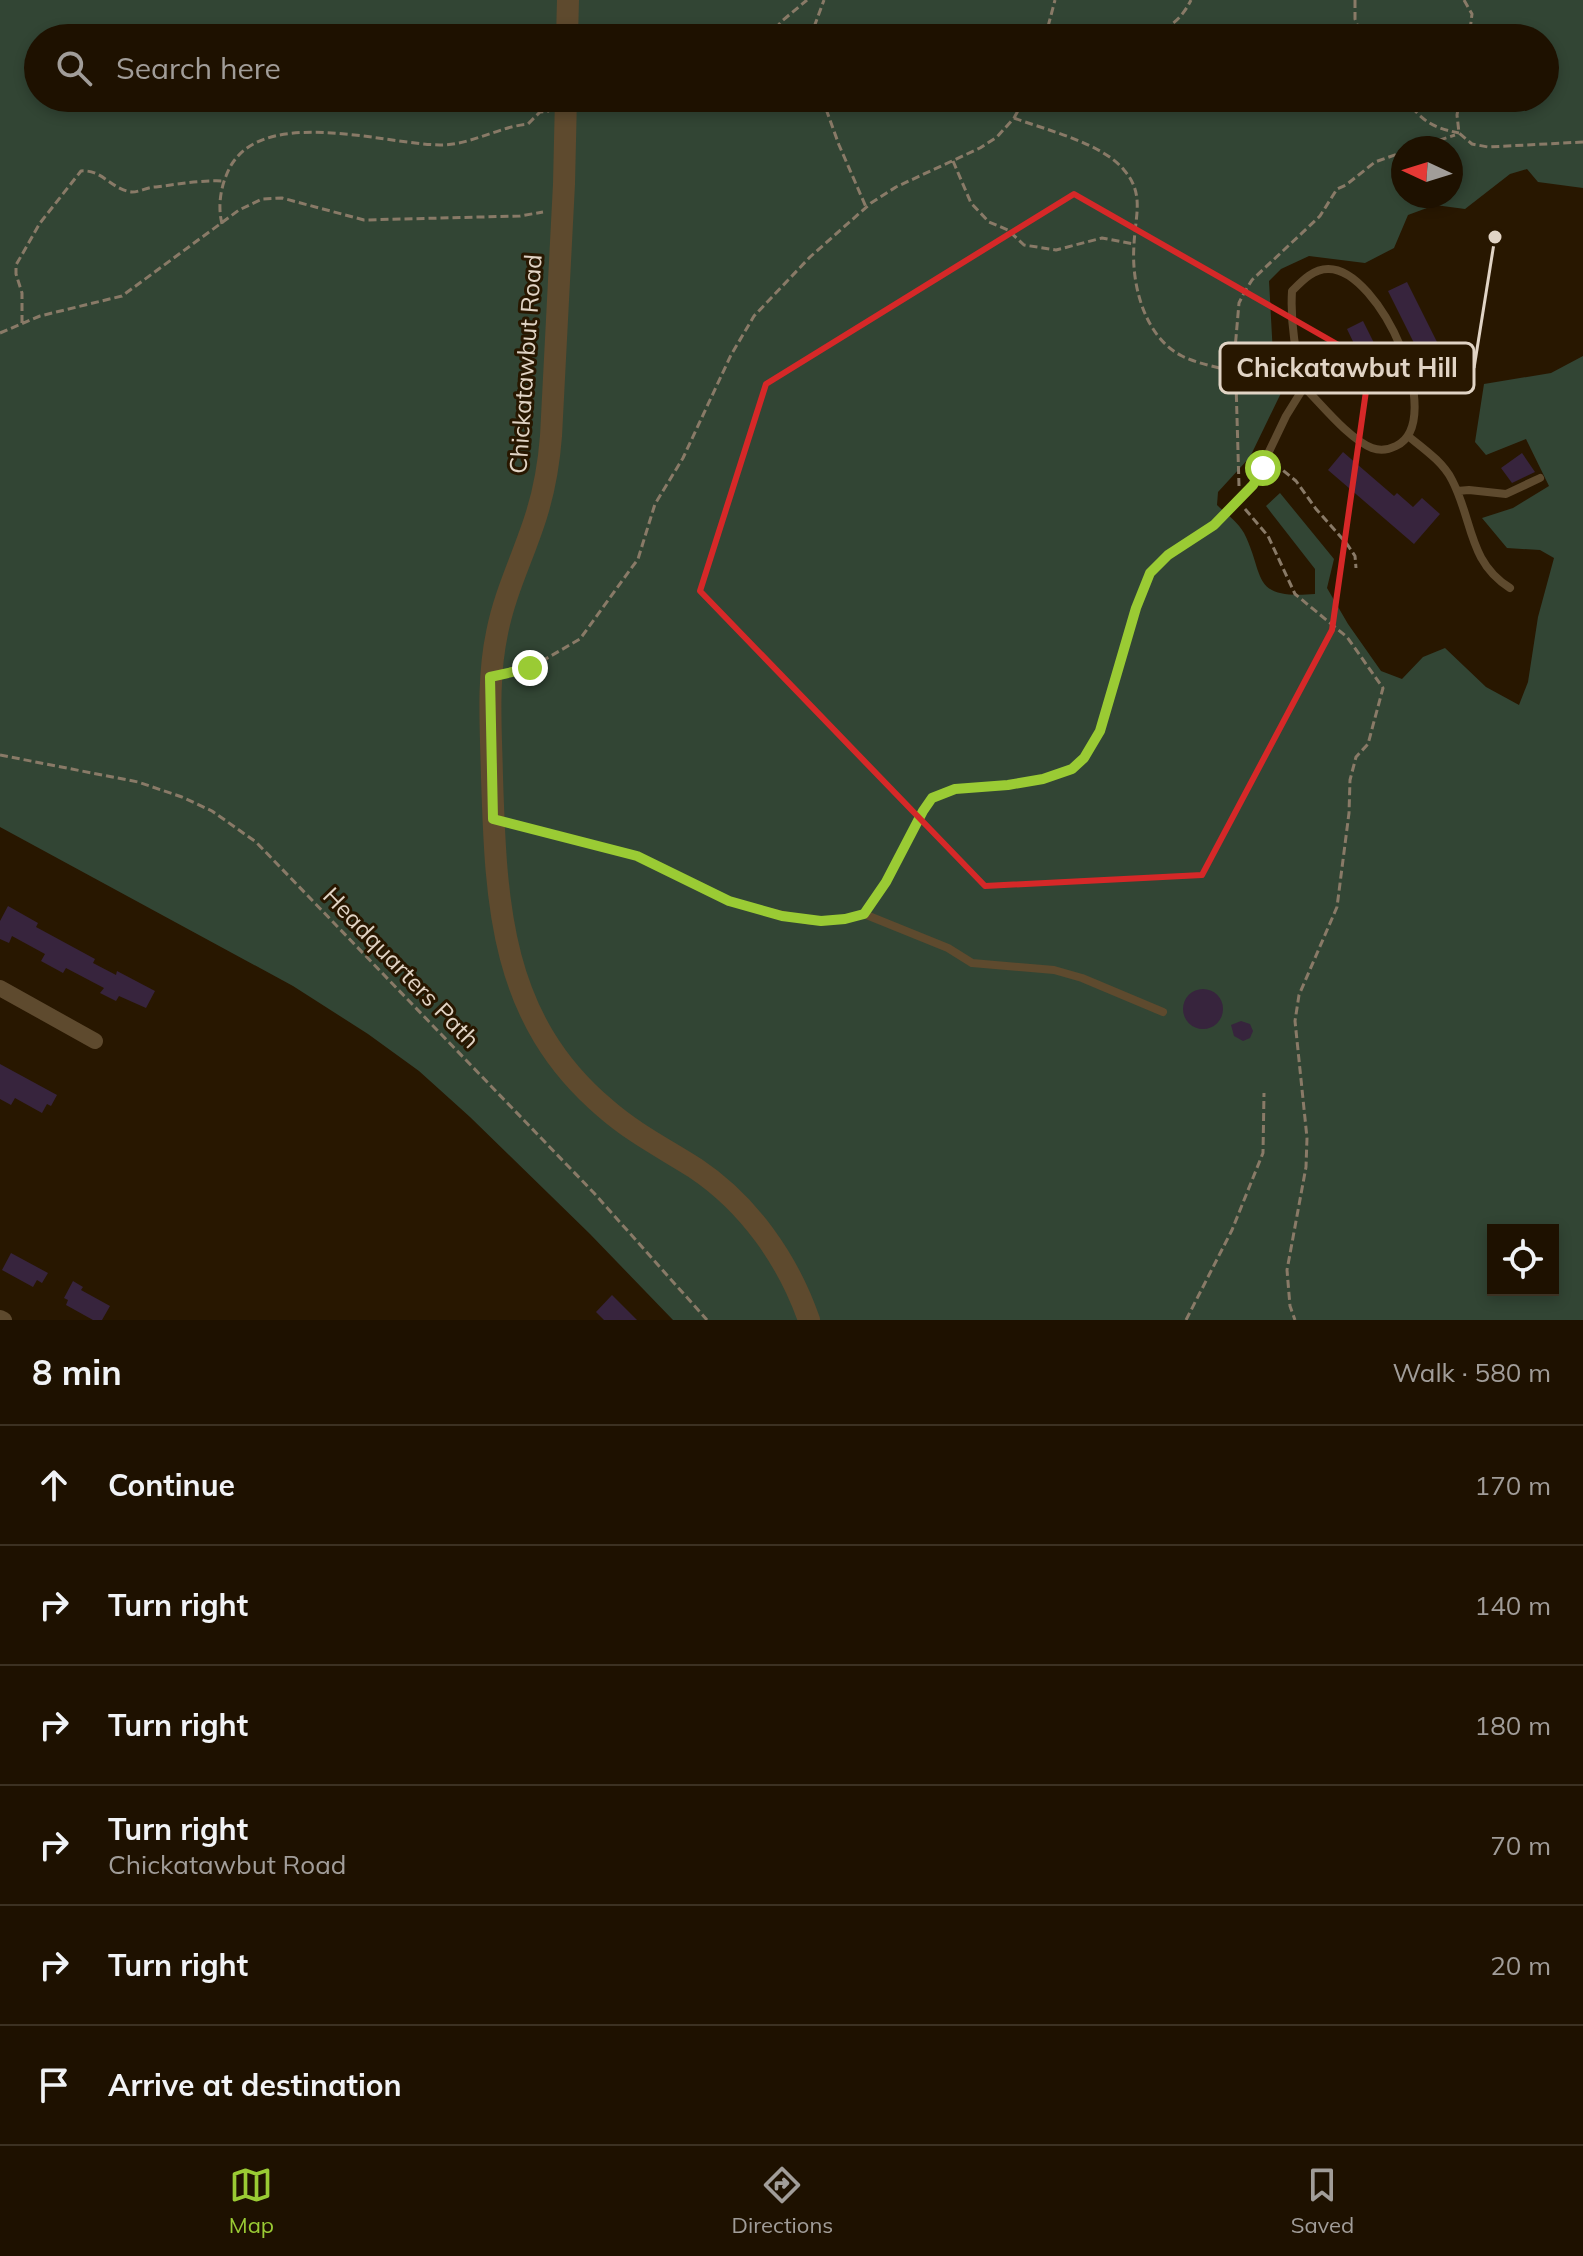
<!DOCTYPE html>
<html lang="en">
<head>
<meta charset="utf-8">
<style>
  body { margin:0; font-family:Mulish,sans-serif; background:#2b1f0f; color:#f1f3f6 }
  .controls { position:absolute; right:24px; bottom:24px; display:grid; overflow:hidden; border-radius:0px; box-shadow:0 4px 12px #0003 }
  .controls button { width:72px; height:72px; display:grid; place-items:center; padding:0; border:0; border-bottom:2px solid #3c3122; background:#1e1100; color:#f1f3f6; font:40px sans-serif }
  .compass { position:absolute; left:1391px; top:136px; width:72px; height:72px; border-radius:50%; background:#1e1100; box-shadow:0 4px 12px #0003; rotate:274deg }
  .stop { position:absolute; width:24px; height:24px; margin:-18px; border:6px solid #9acb34; border-radius:50%; background:#fff }
  .stop.end { background:#9acb34; border-color:#fff; box-shadow:0 2px 8px #0008 }
  .list { margin:0; padding:0; list-style:none }
  h2 { display:flex; justify-content:space-between; align-items:center; height:104px; margin:0; padding:0 32px; font-size:34px }
  h2 small { font-size:26px; font-weight:400; color:#a19d99 }
  .list li { display:grid; grid-template-columns:52px 1fr auto; gap:24px; align-items:center; box-sizing:border-box; height:120px; padding:0 32px; border-top:2px solid #3c3122 }
  .list b { display:block; font-size:30px; white-space:nowrap }
  .list p { margin:0; font-size:26px; white-space:nowrap; color:#a19d99 }
  .list em { font-size:26px; font-style:normal; color:#a19d99 }
  .icon { flex:none; width:44px; height:44px; fill:none; stroke:currentColor; stroke-width:2; stroke-linecap:round; stroke-linejoin:round }
  .map { position:relative; flex:none; width:1583px; height:1320px; overflow:hidden }
  .search { position:absolute; background:#1e1100; box-shadow:0 4px 12px #0003; left:24px; right:24px; top:24px; height:88px; display:flex; align-items:center; gap:20px; box-sizing:border-box; padding:0 28px; border-radius:44px; color:#a19d99; font-size:30px }
  .sheet { height:824px; background:#1e1100 }
  nav { display:flex; justify-content:space-around; align-items:center; box-sizing:border-box; height:112px; border-top:2px solid #3c3122; background:#1e1100; font-size:22px; color:#a19d99 }
  nav a { display:grid; justify-items:center; gap:4px }
  nav .on { color:#9acb34 }
  .map>svg:first-child { display:block }
  .green { fill:#324534; fill-rule:evenodd }
  .building { fill:#37243d }
  .lines { fill:none; stroke-linecap:round; stroke-linejoin:round }
  .path { stroke:#897a67; stroke-width:3; stroke-dasharray:8 4; stroke-linecap:butt }
  .lane { stroke:#5e4a2e; stroke-width:8 }
  .street { stroke:#5e4a2e; stroke-width:16 }
  .secondary { stroke:#5e4a2e; stroke-width:22 }
  .route { stroke:#9acb34; stroke-width:10 }
  .marked { fill:none; stroke:#d62828; stroke-width:6; stroke-linejoin:round }
  .labels { text-anchor:middle; stroke-width:6; stroke-linejoin:round; paint-order:stroke }
  .street-label { font-size:24px; fill:#e1d4c5; stroke:#281700 }
  .leader { fill:none; stroke:#e1d4c5; stroke-width:3 }
  .callout-dot { fill:#e1d4c5; stroke:#281700; stroke-width:3 }
  .callout { fill:#281700; stroke:#e1d4c5; stroke-width:3 }
  .callout-label { font-size:26px; text-anchor:middle; font-weight:bold; fill:#e1d4c5 }
</style>
</head>
<body>
<div class="map">
<svg width="1583" height="1320" viewBox="0 0 1583 1320">
  <rect width="100%" height="100%" fill="#281700"/>
  <!-- green -->
  <path class="green" d="M0,0H1583V188L1538,182L1527,169L1510,174L1465,209L1435,205L1408,215L1394,248L1365,263L1309,256L1281,269L1269,281L1273,355L1281,393L1250,457L1218,492L1217,505C1225,513 1238,522 1244,533C1266,577 1249,599 1315,594V569L1266,506L1280,493L1334,559L1327,588L1348,624L1381,671L1402,679L1423,657L1445,648L1486,687L1519,705L1528,682L1538,617L1554,558L1540,550L1507,548L1482,518L1513,508L1549,486L1526,439L1486,455L1475,442L1484,384L1551,373L1583,356V1320H673L590,1234L470,1117L419,1071L368,1034L293,986L0,827ZM38,38H1545V98H38ZM1403,148H1451V196H1403ZM1493,1230H1553V1290H1493Z"/>
  <!-- building -->
  <path class="building" d="M1407,282L1444,356L1425,365L1388,291Z
    M1363,321L1387,369L1370,377L1347,329Z
    M1343,452L1394,496L1397,493L1413,507L1422,498L1440,514L1414,544L1328,470Z
    M1522,453L1535,472L1512,483L1501,468Z
    M8,906L38,923L36,927L95,959L93,963L116,975L117,971L155,991L146,1008L119,996L116,1001L100,993L104,988L66,968L63,973L41,961L45,954L12,936L9,943L0,939V921Z
    M1183 1009a20 20 0 1 1 40 0a20 20 0 1 1-40 0Z
    M1241,1021L1250,1024L1253,1031L1250,1038L1243,1041L1234,1036L1231,1025Z
    M0,1064L57,1095L51,1106L47,1104L42,1113L15,1098L11,1105L0,1099Z
    M11,1253L48,1273L42,1283L37,1280L33,1287L2,1270Z
    M73,1281L83,1287L81,1290L110,1306L102,1320H93L66,1305L68,1300L64,1298Z
    M612,1295L637,1320H604L596,1312Z"/>
  <g class="lines">
    <!-- path -->
    <path class="path" d="M1355,0V19L1362,38
      M1464,0L1472,14L1469,38
      M767,38L782,21L807,0
      M810,38L824,0
      M1045,38L1055,0
      M1141,38C1165,30 1179,24 1191,0
      M822,98L839,145L866,207
      M1404,98C1423,121 1430,127 1459,133
      M1460,98L1457,115L1459,133L1472,144L1488,147L1583,142
      M585,109L629,98
      M1014,118C1046,130 1102,143 1124,170C1145,194 1135,216 1134,245C1131,283 1144,337 1182,356C1198,364 1218,367 1235,372
      M1416,148L1455,135
      M953,161L971,203L989,222L1008,230L1024,245L1056,250L1102,238L1134,244
      M222,224C218,208 220,191 226,176C253,102 381,144 440,145C471,145 498,127 528,124L540,112L549,111
      M22,323V293L16,274V265L40,223L81,171C102,169 112,190 132,192C140,192 147,187 156,187C179,184 200,180 224,181
      M0,333L40,316L122,296L239,210L262,199L282,198L364,220L520,216L543,212
      M1274,463L1296,481L1316,509L1347,544L1355,556L1356,568
      M1239,486L1235,349L1239,303L1244,293L1252,280L1320,216L1337,189L1346,185L1375,162L1403,152
      M1245,509L1268,536L1295,594L1347,637L1383,688L1368,744L1356,757L1350,780L1349,813L1337,907L1299,995L1295,1021L1307,1138L1306,1167L1287,1270L1290,1306L1295,1320
      M508,674L530,668L580,639L638,559L655,504L683,458L731,355L754,316L810,257L871,203L896,187L980,148L997,137L1014,118L1025,98
      M0,755L138,782L182,797L212,811L256,842L594,1193L707,1320
      M1186,1320L1232,1230L1263,1153L1264,1093"/>
    <!-- lane -->
    <path class="lane" d="M1408,436C1424,449 1443,462 1452,480C1473,520 1468,562 1510,588
      M1457,491L1469,490L1506,494L1540,478
      M497,820L637,856L729,901L765,911L811,921L845,919L864,914L948,948L972,963L1054,970L1082,978L1163,1012
      M864,914L886,882L923,811L932,798L955,789L1008,785L1043,779L1072,769L1084,758L1100,731L1136,608L1150,573L1168,555L1214,525L1253,485L1286,416L1304,387C1322,405 1349,439 1372,448C1380,451 1388,450 1396,446C1448,421 1380,268 1328,269C1313,269 1302,281 1292,291C1290,324 1296,355 1304,387"/>
    <!-- street -->
    <path class="street" d="M0,988L95,1041
      M0,1318L4,1320"/>
    <!-- secondary -->
    <path class="secondary" d="M567,38L568,0
      M566,98L564,184L551,436C549,462 545,487 537,513C525,553 505,591 497,633C487,680 491,729 492,777C496,904 500,1019 605,1108C632,1132 665,1149 695,1168C749,1204 788,1260 809,1320"/>
  </g>
  <g class="lines">
    <!-- route -->
    <path class="route" d="M530,668L490,677L493,819L637,856L729,901L782,916L821,921L845,919L864,914L886,882L923,811L932,798L955,789L1008,785L1043,779L1072,769L1084,758L1100,731L1136,608L1150,573L1168,555L1214,525L1253,485L1263,468"/>
  </g>
  <!-- marked area -->
  <path class="marked" d="M1074,194L1370,363L1332,630L1202,875L985,886L700,591L766,384Z"/>
  <g class="labels">
    <!-- street labels -->
    <g class="street-label">
      <text transform="translate(526 364) rotate(-86)" y="8">Chickatawbut Road</text>
      <text transform="translate(401 968) rotate(46)" y="8">Headquarters Path</text>
    </g>
  </g>
  <!-- callouts -->
  <path class="leader" d="M1495 237L1474 368"/>
  <circle class="callout-dot" cx="1495" cy="237" r="8"/>
  <rect class="callout" x="1220" y="343" width="254" height="50" rx="8"/>
  <g class="callout-label">
    <text x="1347" y="377">Chickatawbut Hill</text>
  </g>
</svg>
<div class="controls">
<button><svg class="icon" aria-label="locate" viewBox="0 0 24 24"><circle cx="12" cy="12" r="6"/><path d="M12 2v4M12 18v4M2 12h4M18 12h4"/></svg></button>
</div>
<svg class="compass" viewBox="-18 -18 36 36"><path d="M0-13l5 13h-10z" fill="#e53935"/><path d="M0 13l5-13h-10z" fill="#a19d99"/></svg>
<div class="stop" style="left:1263px;top:468px"></div>
<div class="stop end" style="left:530px;top:668px"></div>
<div class="search"><svg class="icon" aria-label="search" viewBox="0 0 24 24"><circle cx="10" cy="10" r="6"/><path d="M15 15l6 6"/></svg>Search here</div>
</div>
<section class="sheet">
<h2>8 min<small>Walk · 580 m</small></h2>
<ul class="list">
<li><svg class="icon" aria-label="ahead" viewBox="0 0 24 24"><path d="M12 20V5M6 11l6-6 6 6"/></svg><div><b>Continue</b></div><em>170 m</em></li>
<li><svg class="icon" aria-label="right" viewBox="0 0 24 24"><path d="M7 20v-9h11M14 6l5 5-5 5"/></svg><div><b>Turn right</b></div><em>140 m</em></li>
<li><svg class="icon" aria-label="right" viewBox="0 0 24 24"><path d="M7 20v-9h11M14 6l5 5-5 5"/></svg><div><b>Turn right</b></div><em>180 m</em></li>
<li><svg class="icon" aria-label="right" viewBox="0 0 24 24"><path d="M7 20v-9h11M14 6l5 5-5 5"/></svg><div><b>Turn right</b><p>Chickatawbut Road</p></div><em>70 m</em></li>
<li><svg class="icon" aria-label="right" viewBox="0 0 24 24"><path d="M7 20v-9h11M14 6l5 5-5 5"/></svg><div><b>Turn right</b></div><em>20 m</em></li>
<li><svg class="icon" aria-label="arrive" viewBox="0 0 24 24"><path d="M6 21V4h12l-3 4 3 4H6"/></svg><div><b>Arrive at destination</b></div></li>
</ul>
</section>
<nav>
<a class="on"><svg class="icon" aria-label="map" viewBox="0 0 24 24"><path d="M3 6l6-2 6 2 6-2v14l-6 2-6-2-6 2zM9 4v14M15 6v14"/></svg>Map</a>
<a><svg class="icon" aria-label="directions" viewBox="0 0 24 24"><path d="M12 3l9 9-9 9-9-9zM9 14v-3h6M13 9l2 2-2 2"/></svg>Directions</a>
<a><svg class="icon" aria-label="saved" viewBox="0 0 24 24"><path d="M7 4h10v16l-5-4-5 4z"/></svg>Saved</a>
</nav>
</body>
</html>
